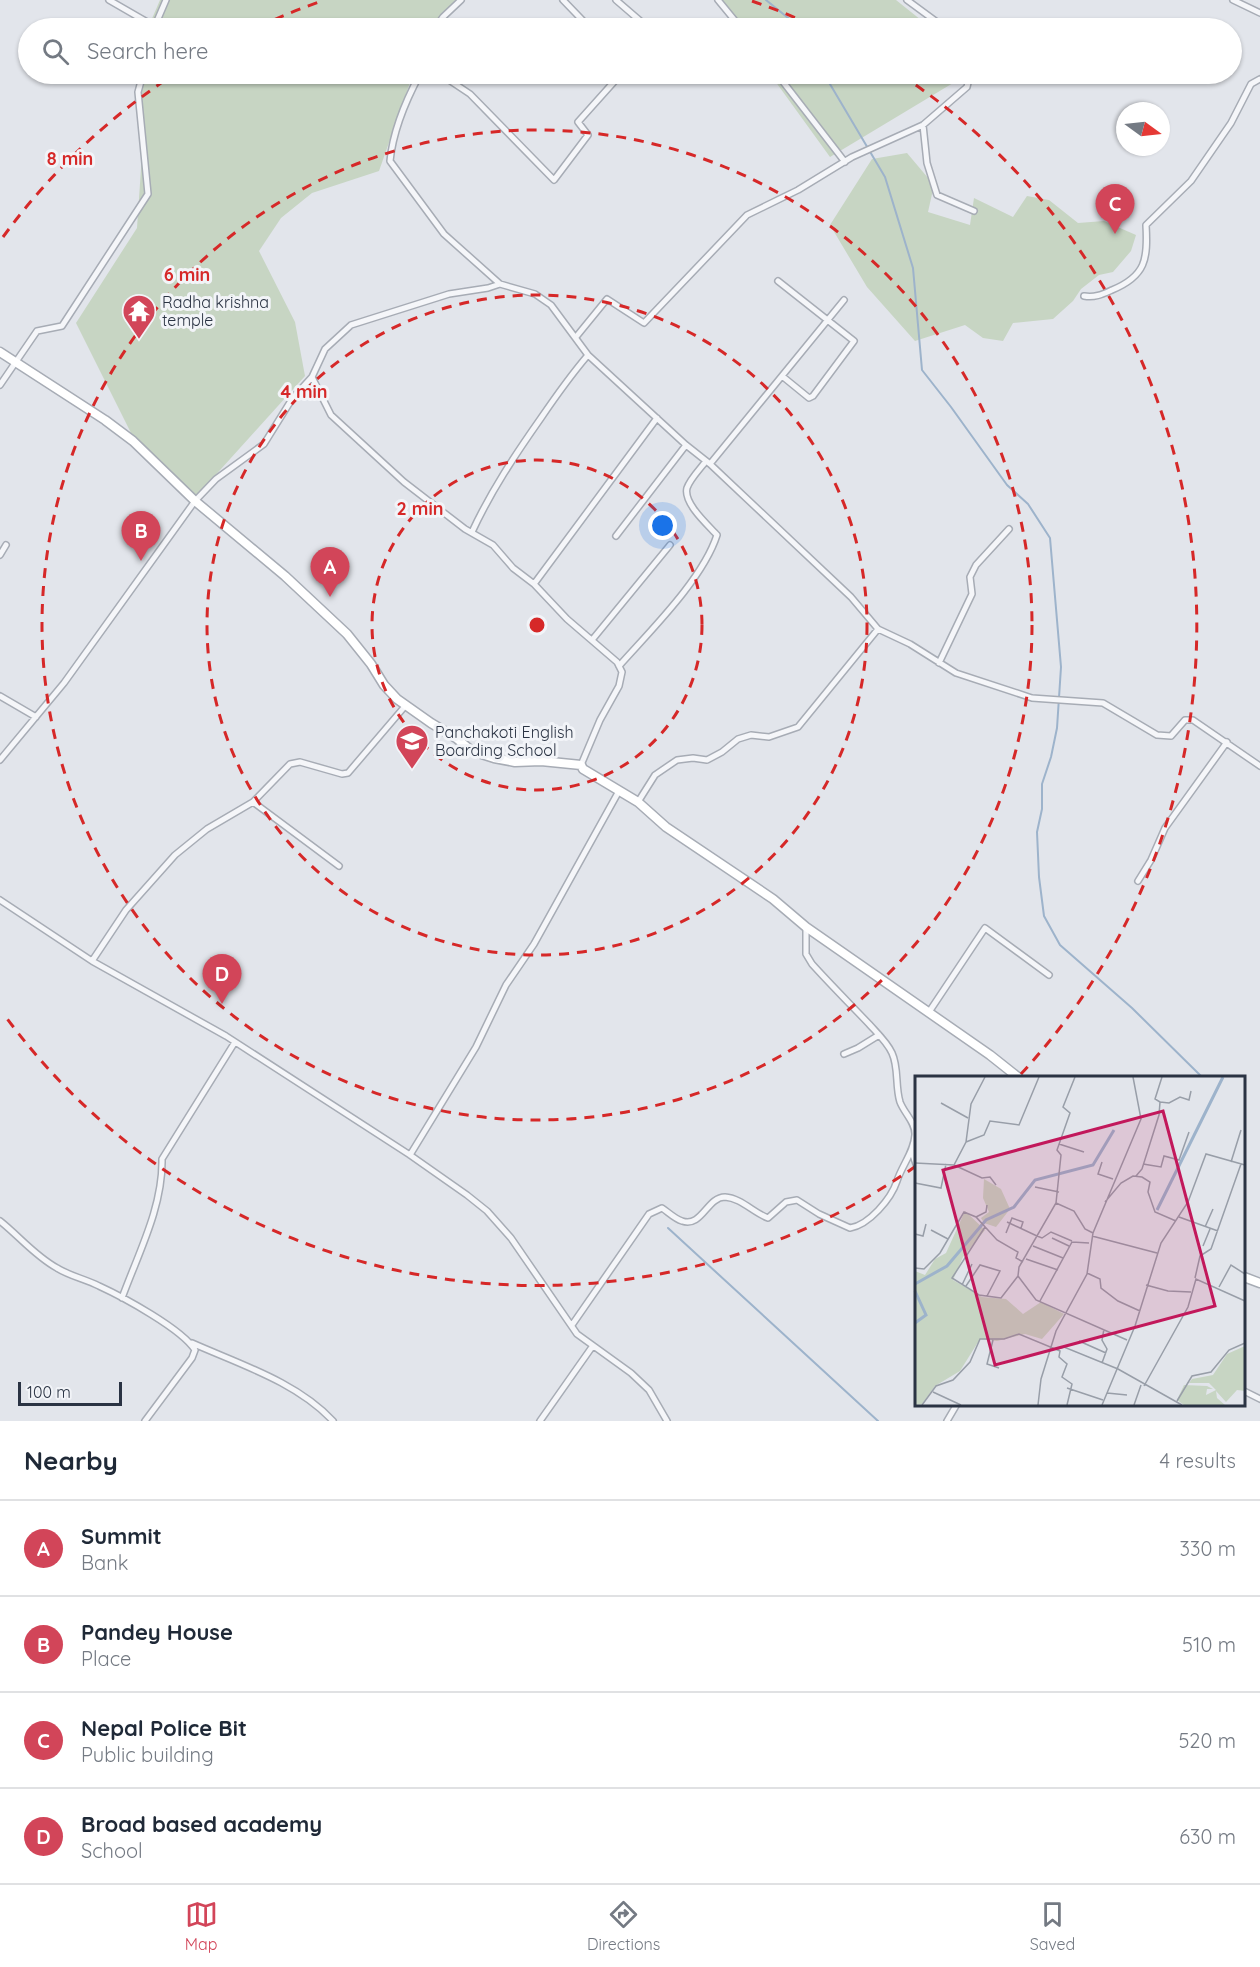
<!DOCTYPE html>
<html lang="en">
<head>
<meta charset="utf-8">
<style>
  body { margin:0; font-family:Quicksand,sans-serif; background:#f2f2f3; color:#1f2937 }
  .compass { position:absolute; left:1116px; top:102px; width:54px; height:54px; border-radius:50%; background:#fff; box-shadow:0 2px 4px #0004; rotate:105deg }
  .scale { position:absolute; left:18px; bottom:15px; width:104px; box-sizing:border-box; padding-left:6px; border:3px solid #2a3343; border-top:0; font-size:16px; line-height:21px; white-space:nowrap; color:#2a3343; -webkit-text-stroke:4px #f2f4f8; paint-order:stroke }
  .you { position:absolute; left:663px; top:526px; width:21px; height:21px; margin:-15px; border:4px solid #fff; border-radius:50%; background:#1a73e8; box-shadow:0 0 0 9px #1a73e833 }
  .badge { display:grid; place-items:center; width:39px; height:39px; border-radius:50%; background:#d24559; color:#fff; font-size:20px; font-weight:700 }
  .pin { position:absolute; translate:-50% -50px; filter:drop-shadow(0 2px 3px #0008) }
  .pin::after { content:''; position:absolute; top:32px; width:21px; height:18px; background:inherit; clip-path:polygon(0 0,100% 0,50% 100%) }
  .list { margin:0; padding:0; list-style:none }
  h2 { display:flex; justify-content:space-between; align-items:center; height:78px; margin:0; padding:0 24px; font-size:26px }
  h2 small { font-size:20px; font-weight:400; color:#747a83 }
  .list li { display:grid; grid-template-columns:39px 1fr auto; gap:18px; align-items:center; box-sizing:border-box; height:96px; padding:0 24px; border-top:2px solid #e0e1e3 }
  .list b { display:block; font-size:22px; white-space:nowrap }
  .list p { margin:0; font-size:20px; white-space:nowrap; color:#747a83 }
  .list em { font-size:20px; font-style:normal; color:#747a83 }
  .icon { flex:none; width:33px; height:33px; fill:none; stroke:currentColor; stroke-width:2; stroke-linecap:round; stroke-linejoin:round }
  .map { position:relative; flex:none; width:1260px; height:1421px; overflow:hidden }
  .search { position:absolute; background:#fff; box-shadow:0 2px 4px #0004; left:18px; right:18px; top:18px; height:66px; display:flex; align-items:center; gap:15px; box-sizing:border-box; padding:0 21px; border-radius:33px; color:#747a83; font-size:22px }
  .sheet { height:462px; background:#fff }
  nav { display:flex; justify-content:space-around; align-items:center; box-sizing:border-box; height:84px; border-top:2px solid #e0e1e3; background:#fff; font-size:16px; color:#747a83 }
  nav a { display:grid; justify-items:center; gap:3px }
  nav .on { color:#d24559 }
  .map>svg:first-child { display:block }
  .green { fill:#c7d5c3 }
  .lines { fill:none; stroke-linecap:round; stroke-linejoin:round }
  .stream { stroke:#9db3cb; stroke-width:2 }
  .street-casing { stroke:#a7acb5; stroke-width:8 }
  .secondary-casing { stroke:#a7acb5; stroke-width:11 }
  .street { stroke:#f5f6f9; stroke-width:5 }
  .secondary { stroke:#fff; stroke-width:8 }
  .ring { fill:none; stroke:#d62828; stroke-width:3; stroke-dasharray:10 8 }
  .labels { text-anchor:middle; stroke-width:6; stroke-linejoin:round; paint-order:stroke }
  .poi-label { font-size:16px; fill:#2a3343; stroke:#f2f4f8; text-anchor:start }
  .inset-river { fill:none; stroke:#9db3cb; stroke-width:3 }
  .inset-road { fill:none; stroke:#989ea8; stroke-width:1.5 }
  .view { fill:#c2185b; fill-opacity:0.15; stroke:#c2185b; stroke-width:3 }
  .inset-edge { fill:none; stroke:#2a3343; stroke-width:3 }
  .centre { fill:#d62828; stroke:#f2f4f8; stroke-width:3 }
  .ring-label { font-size:18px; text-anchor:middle; font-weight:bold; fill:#d62828; stroke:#f2f4f8; stroke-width:6; stroke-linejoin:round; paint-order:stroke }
</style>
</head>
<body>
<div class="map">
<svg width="1260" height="1421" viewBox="0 0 1260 1421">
  <rect width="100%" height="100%" fill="#e2e5eb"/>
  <!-- green -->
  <path class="green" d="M160,0H459L429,28H148Z
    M717,0H896L931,28H738Z
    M141,74H413L379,171L312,193L281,218L259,251L295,322L305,376L193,500L140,451L76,323L137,228L143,139Z
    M770,74H968L830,157Z
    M907,153L934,185L928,212L970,225L974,198L1013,217L1027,196L1049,200L1078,223L1104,221L1136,235L1131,251L1113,272L1099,275L1081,289L1073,301L1053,319L1013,323L1003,341L983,338L965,325L915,341L867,287L830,225L872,159Z"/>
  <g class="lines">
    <!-- stream -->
    <path class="stream" d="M766,0L793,22L797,28
      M824,74L885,177L913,268L922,370L951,407L1007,485L1028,504L1050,538L1061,667L1057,728L1051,757L1042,784V809L1037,832L1039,877L1044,916L1060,945L1132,1008L1203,1078
      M668,1228L878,1421"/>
    <!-- street casing -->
    <g class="street-casing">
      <path id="street" d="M109,0L154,26
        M563,0L590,28
        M616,0L645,25
        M718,0L741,28
        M907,0L945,28
        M1233,0L1260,13
        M154,28L166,0
        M435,28L443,17L461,0
        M420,74C406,100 393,131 390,161L444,234L500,284
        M440,74L470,94L554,180L588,135L578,122L621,74
        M777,74L845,162
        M923,125L927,163L937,195L974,211
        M778,281L854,341L813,396L809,398L782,376
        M1084,296C1095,298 1103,294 1112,290C1146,276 1148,259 1146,225L1191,181L1231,123L1251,84L1260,79
        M576,337L607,299L644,323L747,215L798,190L852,157L923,125L967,87L970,74
        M312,377L331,415L404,482L465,529L493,545L513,568L534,584L567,619L617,662L622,672L619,686L600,720L581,765
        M0,385L37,331L62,326L148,194L138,92L143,74
        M710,464L844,300
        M472,532C491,491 515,455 541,418C556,396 571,375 588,355
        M616,536L686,445
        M0,555L6,545
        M534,584L657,418
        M592,640L670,545
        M939,663L972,594L970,577L976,565L1009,529
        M619,666C650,631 703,579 717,535C708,525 683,503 687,488C690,479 700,469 706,461
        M0,696L36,717
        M0,760L64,683L195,501L216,479L264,444L292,399L312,377L325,349L351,325L449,294L488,288L500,284L535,294L551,305L588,355L686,445L710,464L851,597L878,629L910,644L956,673L1032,698L1103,703L1157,735L1171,736L1185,720H1193L1260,766
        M253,802L339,866
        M638,802L655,775L677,760L693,758L707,760L722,752L738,739L751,735L769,737L798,727L878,629
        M1138,881L1151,860L1165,828L1227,742
        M0,900L92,961L226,1036L410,1155L467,1195L487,1211L511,1238L577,1334L631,1373L649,1390L667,1421
        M92,961L126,910L175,855L207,829L253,802L290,764L300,762L342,774L348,773L406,705
        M929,1012L985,928L1049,975
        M844,1054L858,1048L879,1035
        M912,1152L916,1164
        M410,1155L476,1047L506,985L534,944L619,791
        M0,1221C19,1236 35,1256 57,1268C70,1276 85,1279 99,1286C123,1297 182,1329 195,1350L192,1358L145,1421
        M122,1298C138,1254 163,1207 162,1159L235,1042
        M572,1325L649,1214L662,1208C668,1212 675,1219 682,1221C702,1228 707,1197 725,1197C741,1198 754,1213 768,1218L786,1202L797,1200L819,1214L850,1228C869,1225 891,1199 897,1181C902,1165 914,1152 915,1135C916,1123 904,1113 900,1102C895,1086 899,1068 892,1053C887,1042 877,1033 869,1024C850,1004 831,985 812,964L806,954V927
        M192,1343C239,1364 297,1382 333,1421
        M1244,1391L1260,1399
        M540,1421L592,1347
        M947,1421L957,1404"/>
    </g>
    <!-- secondary casing -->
    <g class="secondary-casing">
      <path id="secondary" d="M0,352L105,420L133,441L195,501L285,576L347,634L371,664L384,685L397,699L431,723L456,738L472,751L494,758L515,762L541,761L581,765L583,769L638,802L666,827L773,899L806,927L990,1055L1019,1078
        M1244,1277L1260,1283"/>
    </g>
    <!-- street -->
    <use href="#street" class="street"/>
    <!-- secondary -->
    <use href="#secondary" class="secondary"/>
  </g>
  <!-- distance rings -->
  <g class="ring">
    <circle cx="537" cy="625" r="165"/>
    <circle cx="537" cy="625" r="330"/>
    <circle cx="537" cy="625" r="495"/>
    <path d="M916 1166A660 660 0 0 1 3 1013M3 237A660 660 0 0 1 173 75M258 27A660 660 0 0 1 322 1M752 1A660 660 0 0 1 816 27M901 75A660 660 0 0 1 1020 1075"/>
  </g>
  <!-- icons -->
  <defs>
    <g id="temple-pin" transform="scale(1.725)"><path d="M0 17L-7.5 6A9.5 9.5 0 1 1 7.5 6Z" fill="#d24559" stroke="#f2f4f8"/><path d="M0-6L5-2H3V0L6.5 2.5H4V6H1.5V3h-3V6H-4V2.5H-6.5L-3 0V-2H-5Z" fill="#fff"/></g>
    <g id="school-pin" transform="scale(1.725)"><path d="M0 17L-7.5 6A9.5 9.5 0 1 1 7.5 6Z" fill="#d24559" stroke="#f2f4f8"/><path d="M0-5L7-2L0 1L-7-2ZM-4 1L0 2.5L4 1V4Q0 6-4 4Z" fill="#fff"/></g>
  </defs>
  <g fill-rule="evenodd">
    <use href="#temple-pin" x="139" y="311"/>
    <use href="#school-pin" x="412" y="741"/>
  </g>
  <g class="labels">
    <!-- poi labels -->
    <g class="poi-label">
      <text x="162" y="308">Radha krishna<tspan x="162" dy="18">temple</tspan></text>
      <text x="435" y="738">Panchakoti English<tspan x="435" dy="18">Boarding School</tspan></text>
    </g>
  </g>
  <!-- overview -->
  <g transform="translate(915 1076)">
    <rect width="330" height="330" fill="#e2e5eb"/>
    <path d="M69,103L86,113L95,133L81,151L69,147L66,142L74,136L68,122ZM50,135L70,154L48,181L38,204L67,221L91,223L108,238L126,226L149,238L127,263L110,258L82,265L65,263L45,295L20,310L7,328L0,329V195L10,199L20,183L31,177ZM330,270V315L322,314L311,326L301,315L302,322L310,329H269L262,324L269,309L292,310L298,313H292L291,319L301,314L294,307H274L277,303L298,299L312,278Z" fill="#c7d5c3"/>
    <path class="inset-river" d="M242,134L308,1M0,208L32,190L71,144L99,131L120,104L178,89L199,54M0,215L11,239L0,247"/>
    <path class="inset-road" d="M160,1L148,31L155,37L142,74L146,79L141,127L104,191L103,200L121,224L212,264M245,26L254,27L265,21L274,24L276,15M26,27L53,42M51,66L69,59L75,45L104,49L124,1M144,68L169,76M187,86L183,98L198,103M316,86L326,54M0,87L39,89L51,66L56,28L70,1M228,88L246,91L249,80L264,84L274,56M39,89L67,102L75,101L81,109M221,100L227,93L244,39L245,26L240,23L247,1M0,107L26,112L31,88M120,111L144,116M190,126L206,107L218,100L227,101L235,106L233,116L240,136L261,145M141,127L159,135L170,153L178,157M61,141L71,136L72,129M264,141L303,155M92,146L122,160M70,151L37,202L64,219L86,222L103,200M290,151L298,133M16,154L33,163M91,157L97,142L108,146L106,152M0,158L8,160L11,148M122,160L127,162L136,156L157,165M177,160L242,177M137,162L154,170M118,170L148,182M288,170L295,153M111,183L143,194M0,192L9,193L25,177L49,136L61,141L82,164L103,176L101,182L108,186M172,197L185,203L186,212L203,225L225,235M280,202L285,180L296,173L326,88M47,209L57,188M231,209L253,215L276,216M51,210L65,189L85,195L72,220M304,211L316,189L330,198M125,225L157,166L174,167M78,264L72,288L84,292M164,265L191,277M143,273L149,271L203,293L267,329M187,287L192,273L187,264L189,253M229,310L273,231L281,203L330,225M152,312L188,324M18,316L46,329M192,317L212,319M262,325L277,300L296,296L314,274L330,267M7,329L21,310L38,304L55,286L65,263H89L104,258L145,275L144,281L152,288L147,301L157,308L152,329M123,329L126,303L141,255L172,198L178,157L226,43L218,1M187,329L220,250L246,167L273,126L291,78L330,89M219,329L226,309"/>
    <path class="view" d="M248,35L300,230L80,289L28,94Z"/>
    <rect width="330" height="330" class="inset-edge"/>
  </g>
  <circle cx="537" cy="625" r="9" class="centre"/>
  <g class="ring-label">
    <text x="70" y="165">8 min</text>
    <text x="187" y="281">6 min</text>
    <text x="304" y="398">4 min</text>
    <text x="420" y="515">2 min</text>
  </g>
</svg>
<svg class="compass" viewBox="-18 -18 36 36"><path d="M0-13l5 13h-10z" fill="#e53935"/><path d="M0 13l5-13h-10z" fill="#747a83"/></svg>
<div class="scale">100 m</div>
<div class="you"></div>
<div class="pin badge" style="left:330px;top:597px">A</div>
<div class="pin badge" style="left:141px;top:561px">B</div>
<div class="pin badge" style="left:1115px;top:234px">C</div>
<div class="pin badge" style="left:222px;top:1004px">D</div>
<div class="search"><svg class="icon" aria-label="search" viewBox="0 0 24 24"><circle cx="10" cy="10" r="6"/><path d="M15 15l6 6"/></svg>Search here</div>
</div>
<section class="sheet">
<h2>Nearby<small>4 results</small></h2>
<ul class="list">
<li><span class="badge">A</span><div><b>Summit</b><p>Bank</p></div><em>330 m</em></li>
<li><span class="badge">B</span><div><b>Pandey House</b><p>Place</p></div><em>510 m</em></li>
<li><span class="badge">C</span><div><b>Nepal Police Bit</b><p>Public building</p></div><em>520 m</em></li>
<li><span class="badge">D</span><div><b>Broad based academy</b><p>School</p></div><em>630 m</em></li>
</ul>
</section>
<nav>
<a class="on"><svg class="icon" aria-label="map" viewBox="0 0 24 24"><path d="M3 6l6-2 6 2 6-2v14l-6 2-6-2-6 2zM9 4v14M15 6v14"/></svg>Map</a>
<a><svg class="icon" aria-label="directions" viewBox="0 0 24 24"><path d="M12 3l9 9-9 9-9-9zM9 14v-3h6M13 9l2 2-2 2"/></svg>Directions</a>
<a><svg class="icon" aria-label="saved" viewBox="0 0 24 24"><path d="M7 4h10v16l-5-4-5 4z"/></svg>Saved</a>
</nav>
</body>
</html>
